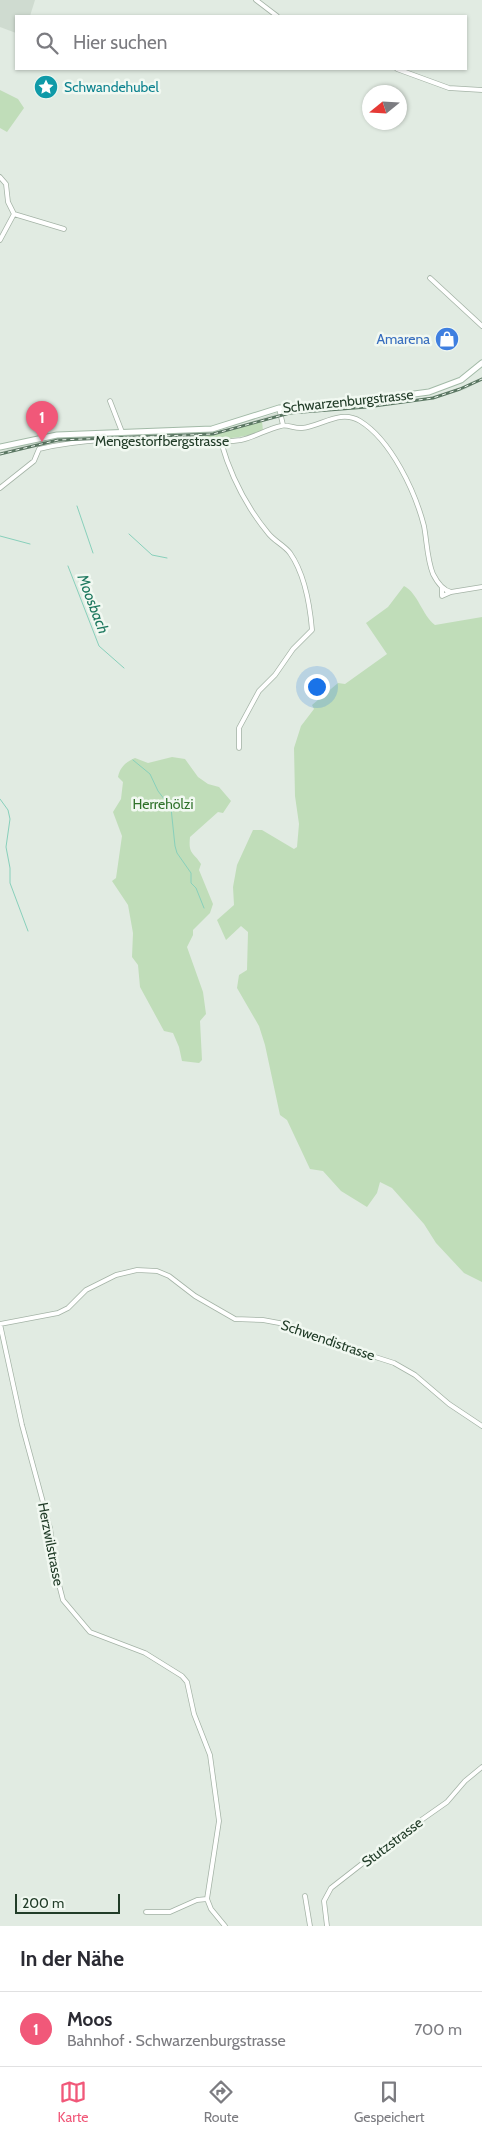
<!DOCTYPE html>
<html lang="de">
<head>
<meta charset="utf-8">
<style>
  body { margin:0; font-family:Cabin,sans-serif; background:#f2f2f3; color:#2b2b33 }
  .compass { position:absolute; left:362px; top:85px; width:45px; height:45px; border-radius:50%; background:#fff; box-shadow:0 1px 4px #0004; rotate:252deg }
  .scale { position:absolute; left:15px; bottom:12px; width:105px; box-sizing:border-box; padding-left:5px; border:2px solid #213c28; border-top:0; font-size:14px; line-height:18px; white-space:nowrap; color:#213c28; -webkit-text-stroke:4px #f1f8f1; paint-order:stroke }
  .you { position:absolute; left:316px; top:686px; width:18px; height:18px; margin:-12px; border:4px solid #fff; border-radius:50%; background:#1a73e8; box-shadow:0 0 0 8px #1a73e833 }
  .badge { display:grid; place-items:center; width:32px; height:32px; border-radius:50%; background:#f15879; color:#fff; font-size:16px; font-weight:700 }
  .pin { position:absolute; translate:-50% -41px; filter:drop-shadow(0 1px 2px #0008) }
  .pin::after { content:''; position:absolute; top:26px; width:18px; height:15px; background:inherit; clip-path:polygon(0 0,100% 0,50% 100%) }
  .list { margin:0; padding:0; list-style:none }
  h2 { display:flex; justify-content:space-between; align-items:center; height:65px; margin:0; padding:0 20px; font-size:21px }
  h2 small { font-size:16px; font-weight:400; color:#7c7c81 }
  .list li { display:grid; grid-template-columns:32px 1fr auto; gap:15px; align-items:center; box-sizing:border-box; height:75px; padding:0 20px; border-top:1px solid #e1e1e2 }
  .list b { display:block; font-size:19px; white-space:nowrap }
  .list p { margin:0; font-size:16px; white-space:nowrap; color:#7c7c81 }
  .list em { font-size:16px; font-style:normal; color:#7c7c81 }
  .icon { flex:none; width:28px; height:28px; fill:none; stroke:currentColor; stroke-width:2; stroke-linecap:round; stroke-linejoin:round }
  .map { position:relative; flex:none; width:482px; height:1926px; overflow:hidden }
  .search { position:absolute; background:#fff; box-shadow:0 1px 4px #0004; left:15px; right:15px; top:15px; height:55px; display:flex; align-items:center; gap:12px; box-sizing:border-box; padding:0 18px; border-radius:0px; color:#7c7c81; font-size:19px }
  .sheet { height:140px; background:#fff }
  nav { display:flex; justify-content:space-around; align-items:center; box-sizing:border-box; height:70px; border-top:1px solid #e1e1e2; background:#fff; font-size:14px; color:#7c7c81 }
  nav a { display:grid; justify-items:center; gap:2px }
  nav .on { color:#f15879 }
  .map>svg:first-child { display:block }
  .built { fill:#cfdbd0 }
  .green { fill:#c0ddb9 }
  .lines { fill:none; stroke-linecap:round; stroke-linejoin:round }
  .stream { stroke:#88d0bb; stroke-width:1 }
  .street-casing { stroke:#a4b3a6; stroke-width:5.5 }
  .secondary-casing { stroke:#a2baa7; stroke-width:7 }
  .street { stroke:#fff; stroke-width:4 }
  .secondary { stroke:#fff; stroke-width:5 }
  .rail-casing { stroke:#5b7763; stroke-width:3 }
  .rail { stroke:#f1f8f1; stroke-width:1; stroke-dasharray:4; stroke-linecap:butt }
  .labels { text-anchor:middle; stroke-width:5; stroke-linejoin:round; paint-order:stroke }
  .culture-label { font-size:14px; fill:#0d838f; stroke:#f1f8f1; text-anchor:start }
  .shop-label { font-size:14px; fill:#366cbe; stroke:#f1f8f1; text-anchor:end }
  .street-label { font-size:14px; fill:#213c28; stroke:#f1f8f1 }
  .park-label { font-size:14px; fill:#30722b; stroke:#f1f8f1 }
  .water-label { font-size:15px; font-style:italic; fill:#1c775d; stroke:#f1f8f1 }
</style>
</head>
<body>
<div class="map">
<svg width="482" height="1926" viewBox="0 0 482 1926">
  <rect width="100%" height="100%" fill="#e1ebe2"/>
  <!-- built -->
  <path class="built" d="M0,0H35L30,16H16V33L0,27Z
    M482,377V380L466,389L434,399L358,409L295,413L214,435L58,442L0,455V452L24,444L48,439L207,432L228,429L280,412L358,406L426,398L455,390Z"/>
  <!-- green -->
  <path class="green" d="M0,90L18,99L24,108L7,132L0,128Z
    M262,421L263,431C236,440 213,440 185,438L218,434Z
    M404,586C418,593 422,615 435,625L482,617V1282L464,1273L436,1243L424,1224L392,1188L380,1182L377,1193L367,1207L341,1191L323,1171L310,1169L287,1120L280,1115L265,1045L259,1026L237,988L239,975L247,970L248,932L241,926L226,940L217,920L234,905L233,887L237,865L253,830H262L294,849L297,847L299,824L295,796L294,748L301,726L314,709L312,705L338,683L345,684L387,654L366,623L388,607Z
    M172,757L185,759L198,777L208,784L219,787L231,801L223,813L218,812L190,837C188,855 194,852 201,864L199,870L213,904L210,913L193,930V935L187,947L203,992L206,1014L200,1021L202,1060L199,1063L182,1061L179,1047L173,1033L164,1031L140,987L138,965L132,957L133,933L128,905L112,881L116,878L122,836L113,812L121,799L123,782L118,777C120,767 126,762 135,758L148,763Z"/>
  <g class="lines">
    <!-- stream -->
    <path class="stream" d="M77,506L93,553
      M129,534L152,555L167,558
      M0,536L30,544
      M68,566L99,646L124,668
      M133,760L150,774L158,791L171,808L175,846L177,853L191,873V883L196,888L204,908
      M0,799L8,810L10,819L6,847L10,868V883L28,931"/>
    <!-- street casing -->
    <g class="street-casing">
      <path id="street" d="M256,0L277,16
        M397,69L449,88L482,90
        M0,177L6,184L8,202L14,214
        M14,214L64,229
        M0,240L14,214
        M430,278L482,326
        M110,401L122,432
        M279,408L283,425
        M221,442C231,477 245,505 268,533C274,541 284,545 290,553C304,573 310,606 312,630L293,649L275,675L259,691L239,728V748
        M0,488L34,461L39,449C80,439 131,438 174,438C197,438 218,444 241,440C255,437 267,429 281,426C287,424 295,429 302,428C322,426 340,409 360,421C391,440 415,491 424,526C427,542 427,559 433,574C437,582 442,590 451,592L482,587
        M442,588V596L451,592
        M0,1324L22,1425L50,1528L57,1577L63,1600L90,1632L145,1653L182,1676L187,1682L194,1714L210,1755L219,1821L207,1899L211,1909L225,1926
        M0,1324L58,1313L68,1308L86,1290L116,1275L137,1270L157,1271L169,1276L195,1296L235,1319L263,1320L290,1325L341,1346L394,1363L415,1375L449,1404L482,1426
        M305,1896L310,1926
        M146,1912H170L197,1900L207,1899
        M327,1926L324,1901L331,1888L390,1842L447,1802L465,1781L482,1767"/>
    </g>
    <!-- secondary casing -->
    <g class="secondary-casing">
      <path id="secondary" d="M0,447L57,435L212,429L279,408L348,403L429,392L461,380L482,363"/>
    </g>
    <!-- street -->
    <use href="#street" class="street"/>
    <!-- secondary -->
    <use href="#secondary" class="secondary"/>
    <!-- rail casing -->
    <g class="rail-casing">
      <path id="rail" d="M0,454L58,440L213,434L290,413L367,407L433,398L460,389L482,379"/>
    </g>
    <!-- rail -->
    <use href="#rail" class="rail"/>
  </g>
  <!-- icons -->
  <defs>
    <g id="sight-disc" transform="scale(1.25)"><circle r="9.5" fill="#0f9aa8" stroke="#f1f8f1"/><path d="M0-6L1.8-2.2L6-1.7L2.9 1.2L3.7 5.4L0 3.3L-3.7 5.4L-2.9 1.2L-6-1.7L-1.8-2.2Z" fill="#fff"/></g>
    <g id="shop-disc" transform="scale(1.25)"><circle r="9.5" fill="#3f7fe0" stroke="#f1f8f1"/><path d="M-5-2.5h2.3a2.7 3.5 0 0 1 5.4 0H5L5.5 6h-11ZM-1.5-2.5h3a1.5 2.3 0 0 0-3 0Z" fill="#fff"/></g>
  </defs>
  <g fill-rule="evenodd">
    <use href="#sight-disc" x="46" y="87"/>
    <use href="#shop-disc" x="447" y="339"/>
  </g>
  <g class="labels">
    <!-- culture labels -->
    <g class="culture-label">
      <text x="64" y="92">Schwandehubel</text>
    </g>
    <!-- shop labels -->
    <g class="shop-label">
      <text x="430" y="344">Amarena</text>
    </g>
    <!-- street labels -->
    <g class="street-label">
      <text transform="translate(348 401) rotate(-6)" y="5">Schwarzenburgstrasse</text>
      <text x="162" y="446">Mengestorfbergstrasse</text>
      <text transform="translate(328 1340) rotate(19)" y="5">Schwendistrasse</text>
      <text transform="translate(51 1544) rotate(79)" y="5">Herzwilstrasse</text>
      <text transform="translate(392 1842) rotate(-37)" y="5">Stutzstrasse</text>
    </g>
    <!-- park labels -->
    <g class="park-label">
      <text x="163" y="809">Herrehölzi</text>
    </g>
    <!-- water labels -->
    <g class="water-label">
      <text transform="translate(93 604) rotate(69)" y="5">Moosbach</text>
    </g>
  </g>
</svg>
<svg class="compass" viewBox="-18 -18 36 36"><path d="M0-13l5 13h-10z" fill="#e53935"/><path d="M0 13l5-13h-10z" fill="#7c7c81"/></svg>
<div class="scale">200 m</div>
<div class="you"></div>
<div class="pin badge" style="left:42px;top:442px">1</div>
<div class="search"><svg class="icon" aria-label="search" viewBox="0 0 24 24"><circle cx="10" cy="10" r="6"/><path d="M15 15l6 6"/></svg>Hier suchen</div>
</div>
<section class="sheet">
<h2>In der Nähe<small></small></h2>
<ul class="list">
<li><span class="badge">1</span><div><b>Moos</b><p>Bahnhof · Schwarzenburgstrasse</p></div><em>700 m</em></li>
</ul>
</section>
<nav>
<a class="on"><svg class="icon" aria-label="map" viewBox="0 0 24 24"><path d="M3 6l6-2 6 2 6-2v14l-6 2-6-2-6 2zM9 4v14M15 6v14"/></svg>Karte</a>
<a><svg class="icon" aria-label="directions" viewBox="0 0 24 24"><path d="M12 3l9 9-9 9-9-9zM9 14v-3h6M13 9l2 2-2 2"/></svg>Route</a>
<a><svg class="icon" aria-label="saved" viewBox="0 0 24 24"><path d="M7 4h10v16l-5-4-5 4z"/></svg>Gespeichert</a>
</nav>
</body>
</html>
